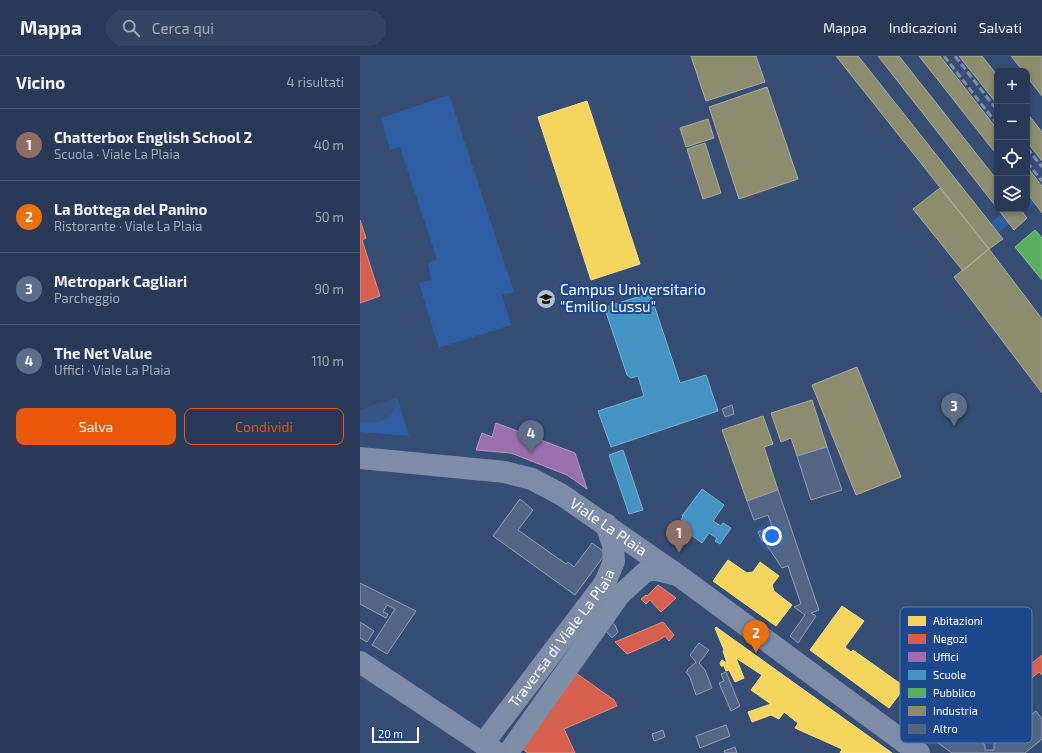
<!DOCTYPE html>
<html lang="it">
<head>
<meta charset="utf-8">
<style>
  body { margin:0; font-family:"Exo 2",sans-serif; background:#344561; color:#f1f3f6 }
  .controls { position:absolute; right:12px; top:12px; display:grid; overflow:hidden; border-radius:8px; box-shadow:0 2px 6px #0003 }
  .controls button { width:36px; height:36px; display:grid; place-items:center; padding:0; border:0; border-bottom:1px solid #44546d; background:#283a57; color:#f1f3f6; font:20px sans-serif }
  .scale { position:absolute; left:12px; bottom:10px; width:47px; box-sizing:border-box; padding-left:4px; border:2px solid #fff; border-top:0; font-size:11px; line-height:14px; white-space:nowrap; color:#fff; -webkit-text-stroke:3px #1c488e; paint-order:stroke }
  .you { position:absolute; left:412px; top:480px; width:14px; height:14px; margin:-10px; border:3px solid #fff; border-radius:50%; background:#1a73e8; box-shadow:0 0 0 6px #1a73e833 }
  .badge { display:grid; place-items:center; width:26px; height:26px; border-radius:50%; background:#ea580c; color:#fff; font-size:13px; font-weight:700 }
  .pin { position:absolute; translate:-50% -33px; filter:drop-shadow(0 1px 2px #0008) }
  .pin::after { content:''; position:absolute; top:21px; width:14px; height:12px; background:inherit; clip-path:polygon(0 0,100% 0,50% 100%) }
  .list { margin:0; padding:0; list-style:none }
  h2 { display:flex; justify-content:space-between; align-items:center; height:52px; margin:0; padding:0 16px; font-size:17px }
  h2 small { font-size:13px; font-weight:400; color:#a5adba }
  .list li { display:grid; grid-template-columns:26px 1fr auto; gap:12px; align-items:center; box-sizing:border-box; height:72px; padding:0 16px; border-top:1px solid #44546d }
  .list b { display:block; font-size:15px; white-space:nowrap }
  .list p { margin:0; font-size:13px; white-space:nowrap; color:#a5adba }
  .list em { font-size:13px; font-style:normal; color:#a5adba }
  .actions { display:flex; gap:8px; padding:12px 16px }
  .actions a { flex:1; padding:9px 0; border:1px solid #ea580c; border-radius:8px; text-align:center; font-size:14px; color:#ea580c }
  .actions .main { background:#ea580c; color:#fff }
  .icon { flex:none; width:22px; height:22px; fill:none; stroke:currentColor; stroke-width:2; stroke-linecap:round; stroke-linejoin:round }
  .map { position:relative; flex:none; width:682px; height:697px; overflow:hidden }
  header { display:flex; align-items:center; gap:24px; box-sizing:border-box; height:56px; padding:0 20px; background:#283a57; border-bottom:1px solid #44546d }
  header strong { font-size:19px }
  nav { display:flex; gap:22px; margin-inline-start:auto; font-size:14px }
  .search { width:280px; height:36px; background:#344561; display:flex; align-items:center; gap:10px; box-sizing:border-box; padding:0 14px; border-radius:22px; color:#a5adba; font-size:15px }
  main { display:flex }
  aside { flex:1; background:#283a57 }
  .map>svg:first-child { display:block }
  .green { fill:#305ea4 }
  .water { fill:#375688 }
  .homes { fill:#f6d55c; stroke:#f9e28d }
  .shops { fill:#d6604d; stroke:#e29082 }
  .offices { fill:#9970ab; stroke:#b89bc4 }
  .schools { fill:#4393c3; stroke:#7bb3d5 }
  .public { fill:#5aae61; stroke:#8cc690 }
  .industry { fill:#8c8c6e; stroke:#aeae9a }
  .building { fill:#526684; stroke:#92a0b6 }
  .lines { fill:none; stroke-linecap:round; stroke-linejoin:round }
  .minor { stroke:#7d8fa7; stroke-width:21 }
  .major { stroke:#7d8da7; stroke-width:22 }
  .rail { stroke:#7e8fa7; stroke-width:3; stroke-dasharray:7 3; stroke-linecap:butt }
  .labels { text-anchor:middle; stroke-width:4; stroke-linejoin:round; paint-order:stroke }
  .poi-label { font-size:15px; fill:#fff; stroke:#1c488e; text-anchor:start }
  .street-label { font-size:15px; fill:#fff; stroke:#1c488e }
  .key { fill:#1c488e; stroke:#607fb0; stroke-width:1 }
  .key-label { font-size:11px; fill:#fff }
</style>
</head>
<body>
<header>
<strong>Mappa</strong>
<div class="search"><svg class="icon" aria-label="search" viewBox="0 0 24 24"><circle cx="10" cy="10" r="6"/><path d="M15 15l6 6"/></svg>Cerca qui</div>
<nav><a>Mappa</a><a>Indicazioni</a><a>Salvati</a></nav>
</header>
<main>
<aside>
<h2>Vicino<small>4 risultati</small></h2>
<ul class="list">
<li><span class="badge" style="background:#8d6e63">1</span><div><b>Chatterbox English School 2</b><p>Scuola · Viale La Plaia</p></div><em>40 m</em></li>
<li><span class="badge" style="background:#e8710a">2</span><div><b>La Bottega del Panino</b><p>Ristorante · Viale La Plaia</p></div><em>50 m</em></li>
<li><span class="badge" style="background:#5c6f8a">3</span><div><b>Metropark Cagliari</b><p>Parcheggio</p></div><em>90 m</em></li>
<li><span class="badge" style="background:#5c6f8a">4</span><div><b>The Net Value</b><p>Uffici · Viale La Plaia</p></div><em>110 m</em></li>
</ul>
<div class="actions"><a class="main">Salva</a><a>Condividi</a></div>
</aside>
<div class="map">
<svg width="682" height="697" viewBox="0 0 682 697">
  <rect width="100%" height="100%" fill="#364e74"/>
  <!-- green -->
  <path class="green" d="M89,39L154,236L142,239L151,269L79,292L59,227L71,224L68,207L77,203L40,91L30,94L21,62Z
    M668,139L675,148L663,157L660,153H667V140Z
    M642,158L649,168L638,177L631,167Z
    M37,341L49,380L0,376V367C5,367 11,366 16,365C32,362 33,357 37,341Z"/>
  <!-- water -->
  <path class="water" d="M37,341C32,364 23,369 0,367V354Z"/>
  <!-- homes -->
  <path class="homes" d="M227,45L280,208L231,224L178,61Z
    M368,504L387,517L393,516L400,506L419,520L412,529L414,535L432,549L416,570L353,525Z
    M482,550L504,565L485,591L491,596L493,594L545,631L529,652L450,594Z
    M356,571L532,697H480L482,693L435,672L438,667L424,656L419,663L411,659L392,666L388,656L411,648L391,634L402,619L376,602L384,622L375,626L369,614L366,615L364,610H361L360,607L362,604L367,607L363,595L364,594L355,572Z"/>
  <!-- shops -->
  <path class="shops" d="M0,164L6,182L2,184L20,240L0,247Z
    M298,529L316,542L301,556L290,544L286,548L281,543L286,539L287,540Z
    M303,566L314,579L309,585L305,580L299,584L267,598L255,586Z
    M682,599V619L679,616L648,641L641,632Z
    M216,617L254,644L257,650L204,673L215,697H168L161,692Z"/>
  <!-- offices -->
  <path class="offices" d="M136,367L215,397L227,433L207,419L151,397L116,394L122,377L132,381Z"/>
  <!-- schools -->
  <path class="schools" d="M290,237L320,327L346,319L358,355L251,391L238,355L284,340L278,320L271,322L267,319L246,256L249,250Z
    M263,394L283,454L269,458L249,399Z
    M342,433L364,449L353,465L361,470L363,467L371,472L360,488L355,485L357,482L349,477L342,487L324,474L328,468L321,463L323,461L322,460Z"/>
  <!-- public -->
  <path class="public" d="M675,174L682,182V224L655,191Z"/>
  <!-- industry -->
  <path class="industry" d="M331,0H396L405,26L346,45Z
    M476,0H498L643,183L629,193Z
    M518,0H539L637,124V152Z
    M559,0H580L637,73V99Z
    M599,0H622L637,19V48Z
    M651,0H682V40L667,21V15H663Z
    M407,31L438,123L379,143L349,51Z
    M667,57L682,76V105L667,86Z
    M348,63L354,82L326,91L320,72Z
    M345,87L361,137L343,143L327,93Z
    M667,111L682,130V157L667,137Z
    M580,132L629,193L603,215L553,153Z
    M638,153H660L667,162L654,174Z
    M629,193L682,263V337L594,221Z
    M497,311L541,421L496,439L452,329Z
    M452,344L467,391L437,400L431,382L421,386L411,357Z
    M403,360L413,388L404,391L418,434L387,445L362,374Z"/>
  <!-- building -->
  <path class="building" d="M372,349L374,358L365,361L362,353Z
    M467,391L482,434L451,444L437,400Z
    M418,434L459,554L451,557L456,560L438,587L430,580L445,559L434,551L441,548L428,510L422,512L404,485H402L398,476L410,471L411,474L413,473L408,459L394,464L387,445Z
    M160,443L173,454L158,474L206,508L208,506L214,511L232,487L246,497L215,539L133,480Z
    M0,527L56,555L27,598L12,589L35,553L27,549L23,556L28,558L26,562L0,548Z
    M0,566L14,575L7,586L0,582Z
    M252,567L255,569L258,576L252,582L246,575Z
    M339,587L349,594L339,607L345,614L352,632L336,639L330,621L326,616L328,615L327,614L336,606L330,599Z
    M366,616L380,650L371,655L359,627L364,625L361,618Z
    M559,642L625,689V694H634V688L676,655L682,663V683L665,697H592L545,663Z
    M366,669L370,680L340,692L336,680Z
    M303,674L305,681L294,685L292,678Z
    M375,691L377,697H365L364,695Z"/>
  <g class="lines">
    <!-- minor -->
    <path class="minor" d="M148,697L260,539L285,516L295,514L319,520"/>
    <!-- major -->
    <g class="major">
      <path id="s1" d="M0,402L145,416L172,423L202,439L319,520L559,697"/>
      <path d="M0,606L137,697"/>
      <path id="s2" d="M123,688L245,527L254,505L253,489L246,468"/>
    </g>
    <!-- rail -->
    <path class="rail" d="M584,0L637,68
      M595,0L637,54
      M667,92L682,111
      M667,106L682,125"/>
  </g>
  <!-- icons -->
  <defs>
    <g id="university-disc" transform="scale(1)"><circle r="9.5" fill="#b9c1ce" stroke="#1c488e"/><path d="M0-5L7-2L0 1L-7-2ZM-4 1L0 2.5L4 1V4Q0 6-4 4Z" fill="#111"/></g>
  </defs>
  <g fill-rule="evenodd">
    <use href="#university-disc" x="186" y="243"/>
  </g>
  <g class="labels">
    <!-- poi labels -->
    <g class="poi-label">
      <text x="200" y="239">Campus Universitario<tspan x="200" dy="17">"Emilio Lussu"</tspan></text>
    </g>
    <!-- street labels -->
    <g class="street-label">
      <text dy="5" stroke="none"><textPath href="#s1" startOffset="264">Viale La Plaia</textPath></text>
      <text dy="5" stroke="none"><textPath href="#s2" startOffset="132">Traversa di Viale La Plaia</textPath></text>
    </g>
  </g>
  <!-- legend -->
  <rect x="540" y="551" width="132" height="136" rx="6" class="key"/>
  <rect x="548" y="560" width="18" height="10" fill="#f6d55c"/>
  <rect x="548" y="578" width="18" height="10" fill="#d6604d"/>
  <rect x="548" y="596" width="18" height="10" fill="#9970ab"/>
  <rect x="548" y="614" width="18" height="10" fill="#4393c3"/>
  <rect x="548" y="632" width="18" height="10" fill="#5aae61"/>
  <rect x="548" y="650" width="18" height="10" fill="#8c8c6e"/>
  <rect x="548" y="668" width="18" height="10" fill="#526684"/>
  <g class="key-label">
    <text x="573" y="569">Abitazioni</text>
    <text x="573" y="587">Negozi</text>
    <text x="573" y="605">Uffici</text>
    <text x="573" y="623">Scuole</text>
    <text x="573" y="641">Pubblico</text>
    <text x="573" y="659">Industria</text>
    <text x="573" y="677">Altro</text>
  </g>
</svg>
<div class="controls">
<button>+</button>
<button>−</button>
<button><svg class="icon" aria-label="locate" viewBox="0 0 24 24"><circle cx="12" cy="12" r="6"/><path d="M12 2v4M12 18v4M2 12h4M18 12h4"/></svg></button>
<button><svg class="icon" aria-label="layers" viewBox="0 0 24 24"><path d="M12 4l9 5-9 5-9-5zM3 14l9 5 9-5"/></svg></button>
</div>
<div class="scale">20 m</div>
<div class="you"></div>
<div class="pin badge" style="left:319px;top:497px;background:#8d6e63">1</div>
<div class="pin badge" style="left:396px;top:597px;background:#e8710a">2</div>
<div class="pin badge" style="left:594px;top:370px;background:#5c6f8a">3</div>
<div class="pin badge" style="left:171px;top:397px;background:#5c6f8a">4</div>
</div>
</main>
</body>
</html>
